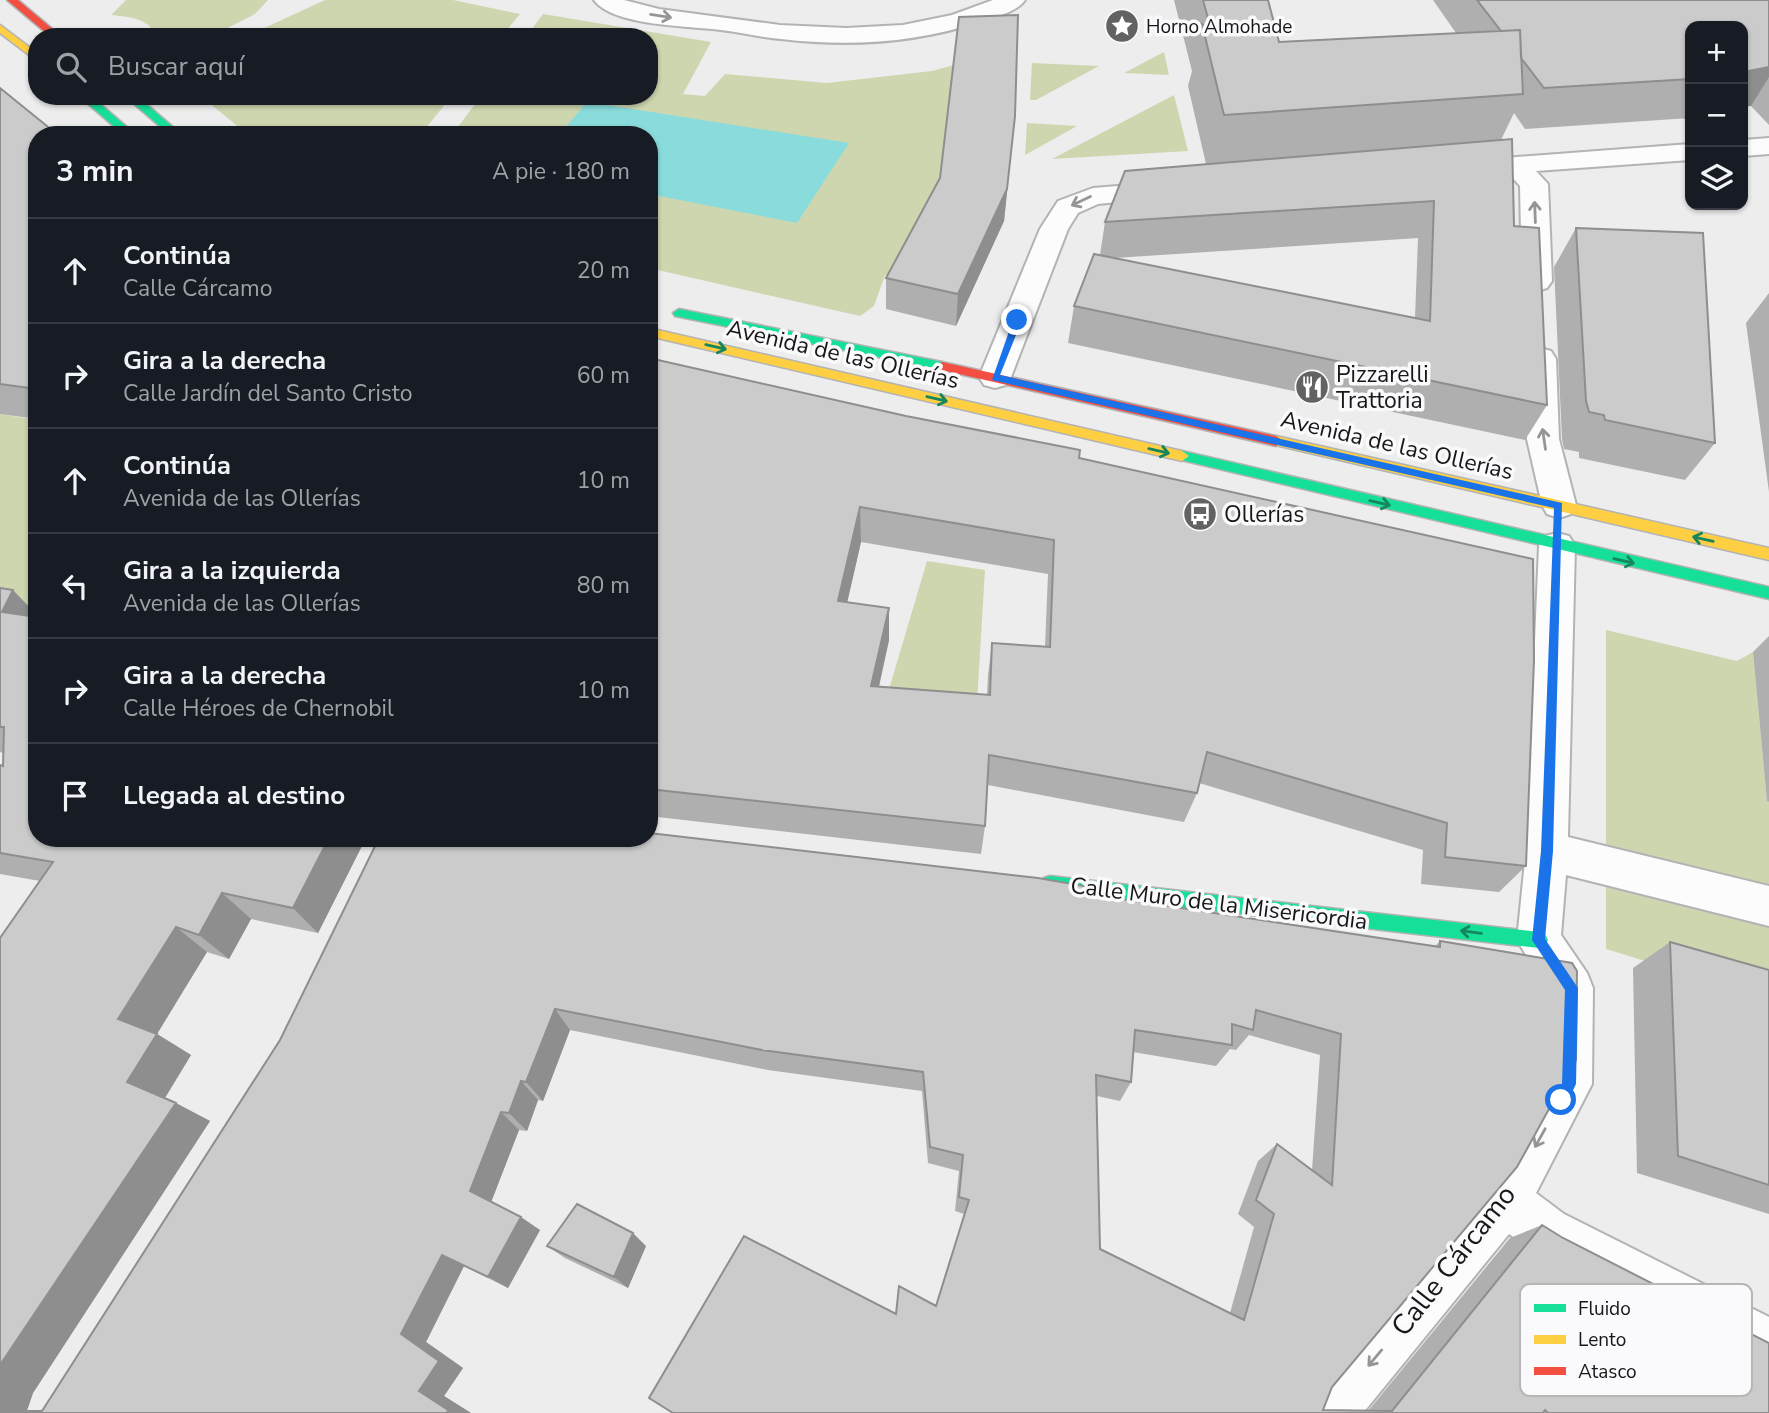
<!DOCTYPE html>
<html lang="es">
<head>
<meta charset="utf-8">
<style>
  body { margin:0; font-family:"Nunito Sans",sans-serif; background:#242831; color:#f1f3f6 }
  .controls { position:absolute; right:21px; top:21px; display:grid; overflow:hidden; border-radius:14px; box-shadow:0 2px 5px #0004 }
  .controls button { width:63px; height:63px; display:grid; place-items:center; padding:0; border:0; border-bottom:2px solid #363941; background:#171b24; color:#f1f3f6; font:35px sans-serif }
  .stop { position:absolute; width:21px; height:21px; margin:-16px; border:5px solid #1a73e8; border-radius:50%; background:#fff }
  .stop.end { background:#1a73e8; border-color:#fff; box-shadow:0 2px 7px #0008 }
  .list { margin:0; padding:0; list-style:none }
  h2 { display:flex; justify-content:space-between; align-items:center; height:91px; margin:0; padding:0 28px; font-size:30px }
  h2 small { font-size:23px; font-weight:400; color:#9ea1a6 }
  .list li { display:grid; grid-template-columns:46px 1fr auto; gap:21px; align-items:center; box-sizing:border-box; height:105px; padding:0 28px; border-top:2px solid #363941 }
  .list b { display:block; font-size:26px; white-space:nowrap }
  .list p { margin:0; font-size:23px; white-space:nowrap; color:#9ea1a6 }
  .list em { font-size:23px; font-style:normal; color:#9ea1a6 }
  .icon { flex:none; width:38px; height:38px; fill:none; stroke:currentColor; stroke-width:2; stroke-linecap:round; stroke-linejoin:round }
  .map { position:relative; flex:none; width:1769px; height:1413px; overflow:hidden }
  .search { position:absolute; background:#171b24; box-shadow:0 2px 5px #0004; left:28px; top:28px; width:630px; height:77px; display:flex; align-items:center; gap:18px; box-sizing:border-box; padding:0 24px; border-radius:28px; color:#9ea1a6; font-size:26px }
  .panel { position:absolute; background:#171b24; box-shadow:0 2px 5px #0004; left:28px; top:126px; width:630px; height:721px; border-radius:28px }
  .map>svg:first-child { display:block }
  .green { fill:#ced6af }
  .water { fill:#8adcdc }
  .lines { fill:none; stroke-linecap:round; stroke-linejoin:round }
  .street-casing { stroke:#b3b3b3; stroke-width:4 }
  .fast-casing { stroke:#b3b3b3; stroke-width:3 }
  .slow-casing { stroke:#b3b3b3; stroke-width:3 }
  .jam-casing { stroke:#b3b3b3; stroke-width:3 }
  .street { fill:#fcfcfc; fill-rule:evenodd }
  .fast { fill:#16e098; fill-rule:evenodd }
  .slow { fill:#ffcf43; fill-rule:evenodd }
  .jam { fill:#f24e42; fill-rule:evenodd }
  .wall { fill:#afafaf; fill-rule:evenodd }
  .shaded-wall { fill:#8f8e8e }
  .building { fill:#cccbcb; stroke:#8f8e8e; stroke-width:2; fill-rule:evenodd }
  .oneway { stroke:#959595 }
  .oneway2 { stroke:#16865e }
  .route { fill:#1a73e8 }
  .labels { text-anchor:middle; stroke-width:7; stroke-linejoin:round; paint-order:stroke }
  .far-poi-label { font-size:19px; fill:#171718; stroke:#fafafc; text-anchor:start }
  .street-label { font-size:23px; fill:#171718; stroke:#fafafc }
  .poi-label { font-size:23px; fill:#171718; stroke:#fafafc; text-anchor:start }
  .near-street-label { font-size:28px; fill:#171718; stroke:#fafafc }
  .key { fill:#fafafc; stroke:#b6b6b8; stroke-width:2 }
  .key-label { font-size:19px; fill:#171718 }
</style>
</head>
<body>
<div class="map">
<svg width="1769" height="1413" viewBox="0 0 1769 1413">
  <rect width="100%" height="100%" fill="#ededed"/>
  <!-- green -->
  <path class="green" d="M126,0H268L255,14L210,37H156C151,18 128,17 111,15Z
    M325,0H453L520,14L501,37H245Z
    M543,14L711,42L683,94L705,96L725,74L827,83L932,71L961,63L938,210L903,278L885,275L874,306L860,316L649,268V135H452L481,96H649V37H526Z
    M1164,52L1169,75L1124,73Z
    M1032,63L1099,66L1036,100H1030Z
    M1174,95L1188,151L1052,159Z
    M201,96H452L420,135H248Z
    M1027,123L1077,126L1025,155Z
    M0,414L37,420V622L0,617Z
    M927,561L985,570L976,719L882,713Z
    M1606,630L1737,661L1753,652L1767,801L1769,802V999L1606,949Z"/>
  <!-- water -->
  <path class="water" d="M587,102H588L849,143L797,223L649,194V135H559Z"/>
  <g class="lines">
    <!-- street casing -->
    <g class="street-casing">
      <path id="street" d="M594,0H624L659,9L780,25L846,28L903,25L952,15L993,0H1025C1017,12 995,17 982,21C918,43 848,47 781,39C757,37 735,31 712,29C683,26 612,25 594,0Z
        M1769,138V154L1743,156V140Z
        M1690,144V160L1536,171L1548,184L1552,281L1547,288L1537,291L1527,288L1522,281L1520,186L1500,164L1504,158Z
        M1167,182L1177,184L1181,190L1177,196L1098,204L1078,213L1068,229L1011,377L1006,385L995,388L984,385L979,377L1040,229L1058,201L1093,188Z
        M1540,348L1551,351L1556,359L1559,439L1576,505L1571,514L1559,518L1547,514L1542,505L1527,439L1524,359L1529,351Z
        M1557,533L1569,536L1575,546L1568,837L1769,886V926L1566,875L1561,935L1587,973L1593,988L1592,1084L1536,1193L1564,1214L1769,1317V1371L1530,1248L1509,1234L1363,1413H1302L1310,1394L1488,1184L1546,1080L1549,993L1517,940L1526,851L1539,546L1545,536Z"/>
    </g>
    <!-- fast casing -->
    <g class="fast-casing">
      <path id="fast" d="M79,96H91L136,135H124Z
        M125,96H137L182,135H170Z
        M679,309L942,362L948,366L942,370L675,316L673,313Z
        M1182,451L1769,587V599L1177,459L1175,456Z
        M1050,876L1539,932L1545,934L1548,940L1545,946L1539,948L1050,892L1044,890L1041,884L1044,878Z"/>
    </g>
    <!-- slow casing -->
    <g class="slow-casing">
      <path id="slow" d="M0,25L37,53V61L0,33Z
        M649,328L1182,451L1189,456L1182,461L649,336Z
        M1276,436L1769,548V560L1271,444L1269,441Z"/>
    </g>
    <!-- jam casing -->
    <g class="jam-casing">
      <path id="jam" d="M7,0H18L62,37H51Z
        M942,362L1276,436L1283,441L1276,446L937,369L936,366Z"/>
    </g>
    <!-- street -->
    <use href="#street" class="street"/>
    <!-- fast -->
    <use href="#fast" class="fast"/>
    <!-- slow -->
    <use href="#slow" class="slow"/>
    <!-- jam -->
    <use href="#jam" class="jam"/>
  </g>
  <!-- wall -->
  <path class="wall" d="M1174,0H1268L1279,42L1456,33L1433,0H1769V125L1751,106L1690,26V118L1525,129L1514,113L1501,140L1514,226L1547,405L1525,440L1068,343L1074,306L1100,255L1105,222L1206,164L1188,86L1192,71ZM1418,238L1415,318L1115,258Z
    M0,88L37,135V419L0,414Z
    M1015,116L1004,221L956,326L886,309V278Z
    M1576,228L1715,443L1685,480L1579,458V452L1564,449L1562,439L1554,267Z
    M1769,293V492L1746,323Z
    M649,358L1079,458L1526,866L1499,892L1421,884L1423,850L1199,783L1197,793L1184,822L988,785L985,826L981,854L649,816ZM861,542L1048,574L1045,646L992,643L988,675L987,695L879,687L889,640L847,602Z
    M0,588L37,838H366L318,933L251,919L229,959L207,952L157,1034L191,1055L165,1098L210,1121L33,1393L27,1411H42L280,1040L1101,896L1435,946L1440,941L1572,963L1332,1387L1323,1410L1368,1411L1510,1238L1542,1225L1769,1413H673L896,1314L936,1306L964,1214L955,1211L959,1171L928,1163L922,1091L768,1070L570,1030L543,1101L538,1100L527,1131L519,1130L491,1202L540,1230L508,1288L464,1266L426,1342L463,1368L444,1396L471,1413H0L40,881L0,874V765L3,766V753L0,752ZM1249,1035L1320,1055L1312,1170L1277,1144L1258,1161L1238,1214L1254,1227L1230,1313L1100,1249L1097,1096L1120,1101L1131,1082L1133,1052L1216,1066L1230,1049L1236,1050Z
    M1769,636V802L1767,801L1753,652Z
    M1670,942L1769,970V1214L1637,1173L1633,968Z
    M547,1246H646L628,1288L565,1258Z"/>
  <!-- shaded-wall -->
  <path class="shaded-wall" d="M1769,67V77L1751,106L1743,107V72Z
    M1690,107V118L1684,119Z
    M1015,116L1004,221L956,326L958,294Z
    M860,507L861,542L840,634L838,601Z
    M13,590L37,615V640L2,612Z
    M889,608V640L872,717L871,686Z
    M329,838H366L318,933L293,908Z
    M222,893L251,919L229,959L199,935Z
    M176,927L207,952L157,1034L191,1055L163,1101L127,1082L118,1019Z
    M555,1009L570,1030L543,1101L526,1082Z
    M521,1081L538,1100L527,1131L509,1113Z
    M176,1103L210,1121L33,1393L26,1413H0V1365Z
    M501,1112L519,1130L490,1205L470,1191Z
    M521,1217L540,1230L508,1288L488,1277Z
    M633,1233L646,1246L628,1288L614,1277Z
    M442,1255L464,1266L426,1342L463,1368L444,1396L471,1413H447L419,1391L401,1334Z"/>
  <!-- building -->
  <path class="building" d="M1203,0H1268L1279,42L1520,30L1523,94L1224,115L1202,24L1211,29Z
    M1477,0H1769V67L1743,72V26H1690V79L1544,88L1521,58L1520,30L1501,31Z
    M1018,15L1015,116L1007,189L958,294L886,278L940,178L959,17Z
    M0,88L58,135H37V389L0,384Z
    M1512,139L1514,226L1539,228L1547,405L1074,306L1094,254L1430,321L1434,201L1105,222L1125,171Z
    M1576,228L1703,233L1715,443L1605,420L1604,415L1589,412L1586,401Z
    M649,358L906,416L1080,450L1079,458L1533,559L1534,660L1526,866L1445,857L1447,823L1207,752L1197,793L989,755L985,826L649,789ZM860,507L1054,540L1050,647L992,643L990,695L871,686L889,608L838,601Z
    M0,588L13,590L2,612L37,617V838H329L293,908L222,893L199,935L176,927L118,1019L157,1034L127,1082L176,1103L0,1365V938L53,862L0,853V765L3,766L4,727H0Z
    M649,833L1038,878L1101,889V896L1440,947V941L1572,963L1577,971L1576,1060L1517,1167L1332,1387L1323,1410L1392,1411L1542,1225L1563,1238L1769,1343V1413H1548L1545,1410L1543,1413H673L649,1398L744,1236L896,1314L899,1286L936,1306L969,1200L959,1197L963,1155L930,1147L923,1072L762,1050L555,1009L526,1082L521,1081L509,1113L501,1112L470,1191L521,1217L488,1277L442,1255L401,1334L439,1361L419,1391L448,1410L447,1413H0V1411H42L280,1040L379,838H649ZM1256,1010L1341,1034L1332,1185L1277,1144L1256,1200L1274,1214L1244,1320L1100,1249L1096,1075L1131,1082L1135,1030L1232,1045V1024L1253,1030Z
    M1670,942L1769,970V1185L1678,1156Z
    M577,1204L633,1233L614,1277L547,1246Z"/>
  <!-- one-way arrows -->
  <defs><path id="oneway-shaft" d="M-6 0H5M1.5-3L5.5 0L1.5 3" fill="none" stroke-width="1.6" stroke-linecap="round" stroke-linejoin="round" transform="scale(1.75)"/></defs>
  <g class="oneway">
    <use href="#oneway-shaft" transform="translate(661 16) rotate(9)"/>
    <use href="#oneway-shaft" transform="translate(1081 201) rotate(155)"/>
    <use href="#oneway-shaft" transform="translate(1535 212) rotate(-92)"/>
    <use href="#oneway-shaft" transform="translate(1544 439) rotate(-98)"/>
    <use href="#oneway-shaft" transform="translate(1540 1138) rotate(119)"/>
    <use href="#oneway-shaft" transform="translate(1375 1358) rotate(130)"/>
  </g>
  <g class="oneway2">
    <use href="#oneway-shaft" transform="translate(716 347) rotate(13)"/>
    <use href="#oneway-shaft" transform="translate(937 399) rotate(13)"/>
    <use href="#oneway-shaft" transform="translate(1159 451) rotate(13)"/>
    <use href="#oneway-shaft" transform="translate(1380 503) rotate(13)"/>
    <use href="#oneway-shaft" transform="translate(1703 539) rotate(-167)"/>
    <use href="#oneway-shaft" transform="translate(1624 561) rotate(13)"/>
    <use href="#oneway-shaft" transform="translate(1471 932) rotate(-173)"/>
  </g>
  <!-- route -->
  <path class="route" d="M1017,317L1022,320L1000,375L1562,503L1553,851L1545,939L1578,988L1576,1084L1566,1105H1556L1554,1100L1562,1084L1565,990L1532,940L1541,851L1554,508L992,380L1013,320Z"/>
  <!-- icons -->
  <defs>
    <g id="sight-disc" transform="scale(1.75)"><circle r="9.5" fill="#626263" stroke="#fafafc"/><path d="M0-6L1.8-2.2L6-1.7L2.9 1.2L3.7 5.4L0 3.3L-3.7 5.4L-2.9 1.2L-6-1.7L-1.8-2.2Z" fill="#fff"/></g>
    <g id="restaurant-disc" transform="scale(1.75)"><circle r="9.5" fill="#626263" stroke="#fafafc"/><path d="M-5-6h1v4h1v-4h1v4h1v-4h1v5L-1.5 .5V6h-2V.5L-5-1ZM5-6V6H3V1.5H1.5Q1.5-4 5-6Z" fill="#fff"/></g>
    <g id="bus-disc" transform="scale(1.75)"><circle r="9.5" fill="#626263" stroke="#fafafc"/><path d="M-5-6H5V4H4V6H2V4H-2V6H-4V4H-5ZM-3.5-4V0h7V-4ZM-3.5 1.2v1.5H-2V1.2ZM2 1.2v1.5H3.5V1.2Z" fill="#fff"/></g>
  </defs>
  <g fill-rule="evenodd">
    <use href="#sight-disc" x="1122" y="26"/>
    <use href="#restaurant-disc" x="1312" y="387"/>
    <use href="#bus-disc" x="1200" y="514"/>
  </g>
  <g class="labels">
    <!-- far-poi labels -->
    <g class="far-poi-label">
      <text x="1146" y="33">Horno Almohade</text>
    </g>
    <!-- street labels -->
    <g class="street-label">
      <text transform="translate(843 354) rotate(13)" y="8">Avenida de las Ollerías</text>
      <text transform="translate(1397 445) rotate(13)" y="8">Avenida de las Ollerías</text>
      <text transform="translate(1219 903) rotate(7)" y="8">Calle Muro de la Misericordia</text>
    </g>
    <!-- poi labels -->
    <g class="poi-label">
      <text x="1336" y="382">Pizzarelli<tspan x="1336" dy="26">Trattoria</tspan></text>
      <text x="1224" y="522">Ollerías</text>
    </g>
    <!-- near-street labels -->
    <g class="near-street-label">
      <text transform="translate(1453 1260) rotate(-52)" y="10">Calle Cárcamo</text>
    </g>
  </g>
  <!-- legend -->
  <rect x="1520" y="1284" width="232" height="112" rx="10" class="key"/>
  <rect x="1534" y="1304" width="32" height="8" fill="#16e098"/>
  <rect x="1534" y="1335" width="32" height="9" fill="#ffcf43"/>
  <rect x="1534" y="1367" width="32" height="8" fill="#f24e42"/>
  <g class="key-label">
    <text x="1578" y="1315">Fluido</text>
    <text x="1578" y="1346">Lento</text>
    <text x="1578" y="1378">Atasco</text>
  </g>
</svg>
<div class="controls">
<button>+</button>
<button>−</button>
<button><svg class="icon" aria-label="layers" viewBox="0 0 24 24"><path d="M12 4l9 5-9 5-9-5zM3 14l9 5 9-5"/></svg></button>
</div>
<div class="stop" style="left:1561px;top:1100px"></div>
<div class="stop end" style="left:1017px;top:320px"></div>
<div class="search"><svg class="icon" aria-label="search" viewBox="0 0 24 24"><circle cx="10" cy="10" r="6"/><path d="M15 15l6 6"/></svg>Buscar aquí</div>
<section class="panel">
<h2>3 min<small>A pie · 180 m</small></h2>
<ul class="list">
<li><svg class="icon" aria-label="ahead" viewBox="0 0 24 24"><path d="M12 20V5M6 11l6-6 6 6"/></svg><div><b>Continúa</b><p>Calle Cárcamo</p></div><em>20 m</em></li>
<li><svg class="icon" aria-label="right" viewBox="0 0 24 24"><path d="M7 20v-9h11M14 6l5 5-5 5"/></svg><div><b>Gira a la derecha</b><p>Calle Jardín del Santo Cristo</p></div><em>60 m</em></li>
<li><svg class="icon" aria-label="ahead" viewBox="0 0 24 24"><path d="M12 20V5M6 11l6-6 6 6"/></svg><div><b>Continúa</b><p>Avenida de las Ollerías</p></div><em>10 m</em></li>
<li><svg class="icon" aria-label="left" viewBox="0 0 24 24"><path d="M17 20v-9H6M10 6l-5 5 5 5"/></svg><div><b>Gira a la izquierda</b><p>Avenida de las Ollerías</p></div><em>80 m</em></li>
<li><svg class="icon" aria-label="right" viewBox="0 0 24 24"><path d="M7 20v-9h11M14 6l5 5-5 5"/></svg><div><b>Gira a la derecha</b><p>Calle Héroes de Chernobil</p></div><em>10 m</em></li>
<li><svg class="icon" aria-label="arrive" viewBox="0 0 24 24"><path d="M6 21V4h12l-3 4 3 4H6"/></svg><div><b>Llegada al destino</b></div></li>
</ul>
</section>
</div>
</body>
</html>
